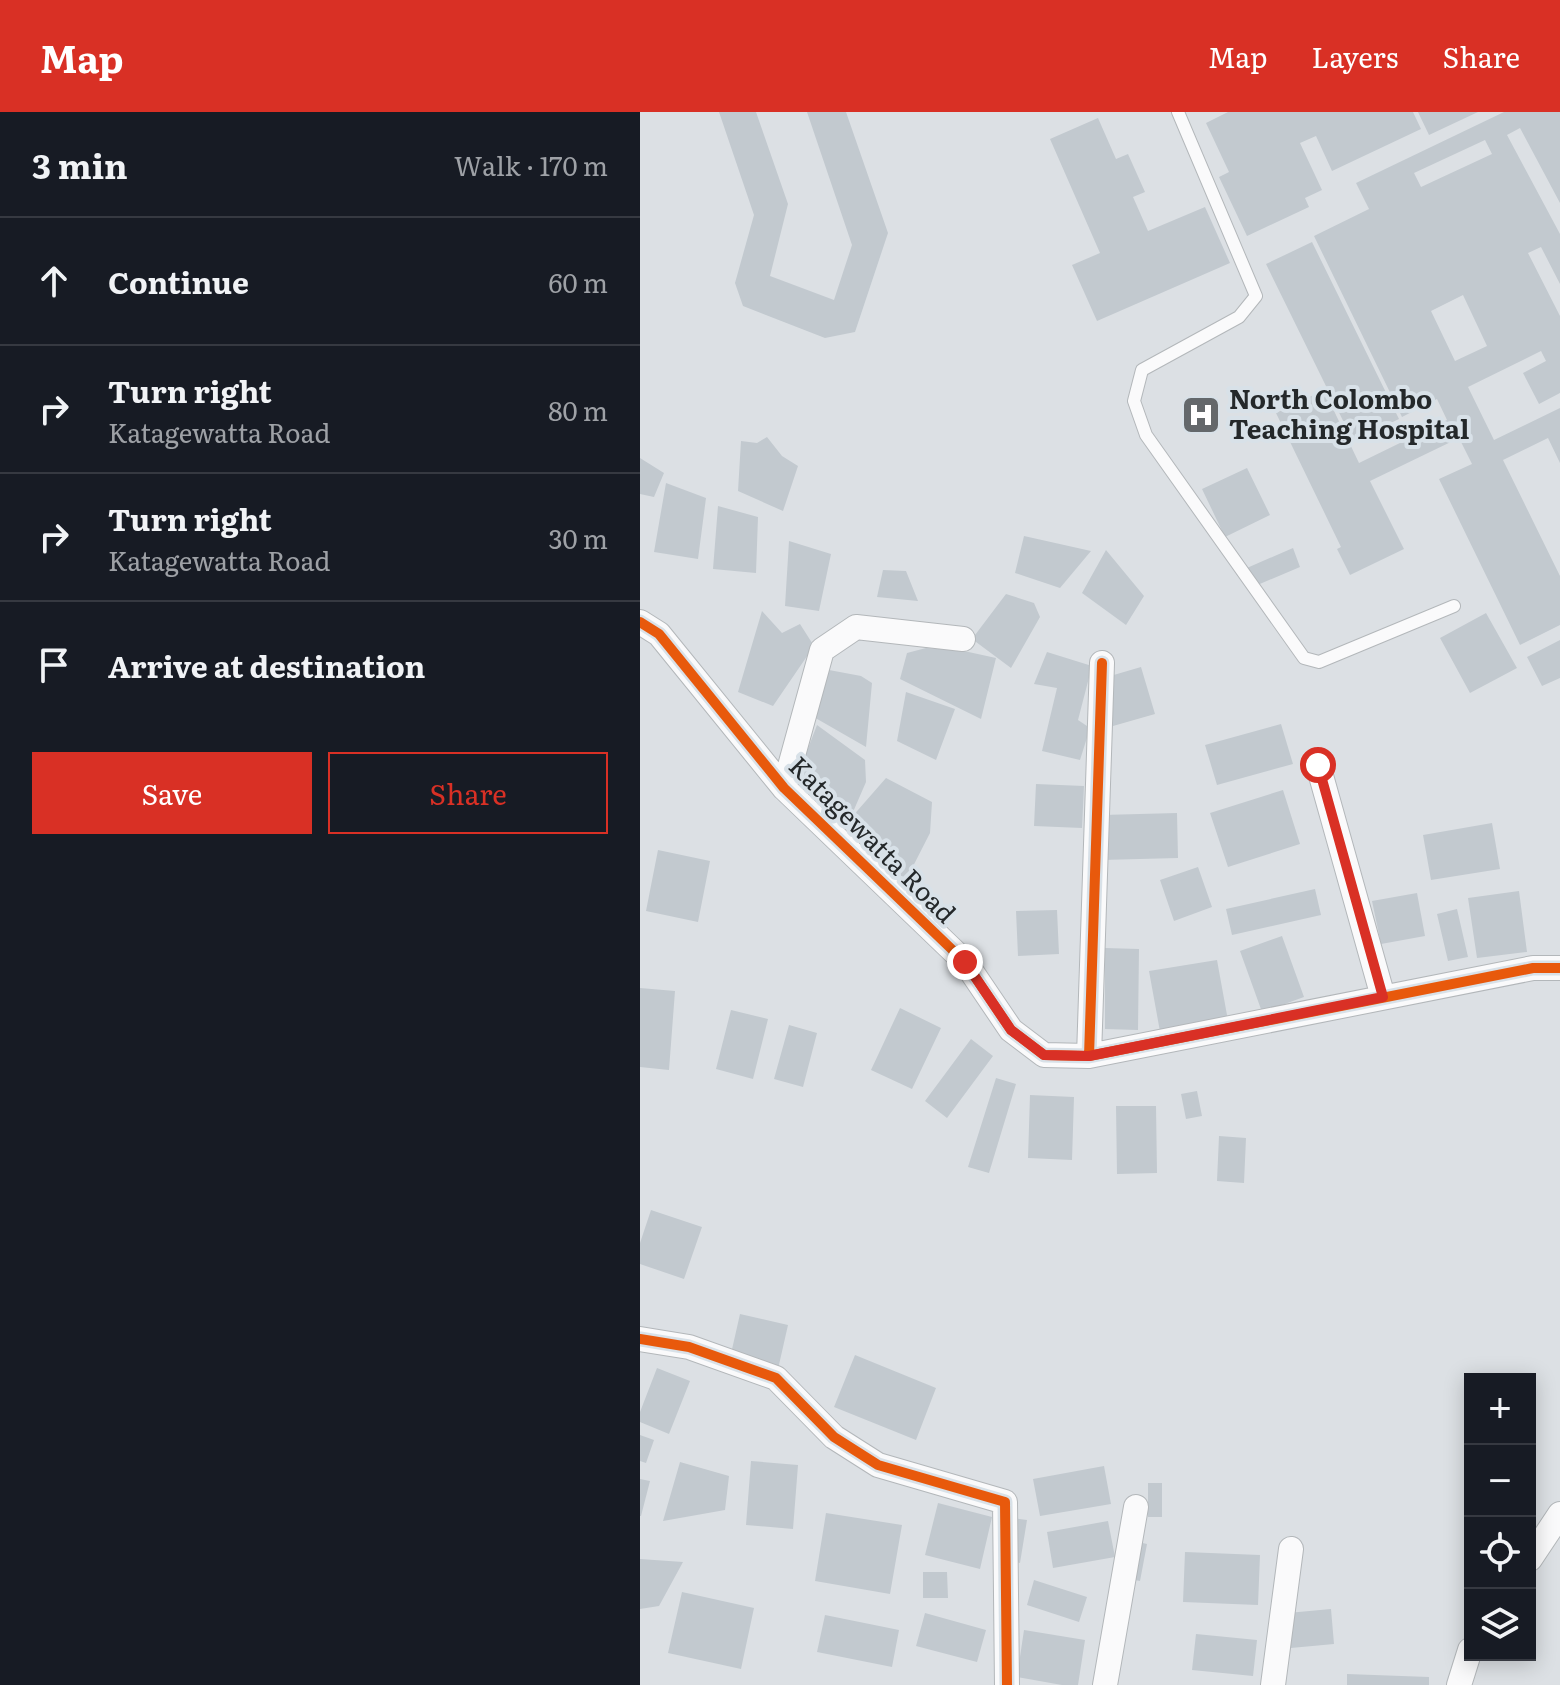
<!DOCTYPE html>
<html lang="en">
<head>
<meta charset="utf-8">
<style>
  body { margin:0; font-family:Literata,serif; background:#20242c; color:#f1f3f6 }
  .controls { position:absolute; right:24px; bottom:24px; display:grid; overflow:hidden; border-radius:0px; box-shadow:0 4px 20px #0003 }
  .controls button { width:72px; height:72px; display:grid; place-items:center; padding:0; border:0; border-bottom:2px solid #363941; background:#171b24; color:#f1f3f6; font:40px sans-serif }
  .stop { position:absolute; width:24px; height:24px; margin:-18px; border:6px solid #d93025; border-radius:50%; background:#fff }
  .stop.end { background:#d93025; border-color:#fff; box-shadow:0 2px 8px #0008 }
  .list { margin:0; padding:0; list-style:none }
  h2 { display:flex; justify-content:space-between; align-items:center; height:104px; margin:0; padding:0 32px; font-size:34px }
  h2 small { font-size:26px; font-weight:400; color:#9ea1a6 }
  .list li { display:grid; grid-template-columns:52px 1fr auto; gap:24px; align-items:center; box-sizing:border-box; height:128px; padding:0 32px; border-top:2px solid #363941 }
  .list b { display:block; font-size:30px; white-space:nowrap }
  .list p { margin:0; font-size:26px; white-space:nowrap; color:#9ea1a6 }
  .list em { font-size:26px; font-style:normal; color:#9ea1a6 }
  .actions { display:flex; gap:16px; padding:24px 32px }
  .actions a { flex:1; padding:18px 0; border:2px solid #d93025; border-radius:0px; text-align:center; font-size:28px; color:#d93025 }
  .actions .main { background:#d93025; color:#fff }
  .icon { flex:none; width:44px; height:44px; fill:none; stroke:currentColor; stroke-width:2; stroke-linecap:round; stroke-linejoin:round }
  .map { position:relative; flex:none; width:920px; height:1573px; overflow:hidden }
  header { display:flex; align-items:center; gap:48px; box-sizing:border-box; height:112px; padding:0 40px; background:#d93025; color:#fff }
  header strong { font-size:38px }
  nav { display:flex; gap:44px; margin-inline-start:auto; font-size:28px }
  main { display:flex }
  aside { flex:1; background:#171b24 }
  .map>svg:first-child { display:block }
  .building { fill:#c2c9cf; fill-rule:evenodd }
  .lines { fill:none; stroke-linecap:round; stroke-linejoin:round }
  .lane-casing { stroke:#b3b7ba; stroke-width:14 }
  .street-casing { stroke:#b3b7ba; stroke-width:26 }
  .lane { stroke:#fafafb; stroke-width:12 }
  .street { stroke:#fafafb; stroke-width:24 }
  .cycleway-casing { stroke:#d8e1e8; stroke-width:15 }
  .cycleway { stroke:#e8590c; stroke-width:10 }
  .route { stroke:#d93025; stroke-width:10 }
  .labels { text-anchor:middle; stroke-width:8; stroke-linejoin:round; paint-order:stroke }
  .poi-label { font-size:26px; font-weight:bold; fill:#24282a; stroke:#d8e1e8; text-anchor:start }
  .street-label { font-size:26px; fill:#24282a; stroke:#d8e1e8 }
</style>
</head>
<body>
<header>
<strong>Map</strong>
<nav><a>Map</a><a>Layers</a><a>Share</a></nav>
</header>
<main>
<aside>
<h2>3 min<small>Walk · 170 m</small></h2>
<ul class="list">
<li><svg class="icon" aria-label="ahead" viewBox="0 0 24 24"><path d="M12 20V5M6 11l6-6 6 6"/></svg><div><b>Continue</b></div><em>60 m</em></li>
<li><svg class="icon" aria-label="right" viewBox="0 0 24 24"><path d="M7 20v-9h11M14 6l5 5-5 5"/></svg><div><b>Turn right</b><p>Katagewatta Road</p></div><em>80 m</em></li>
<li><svg class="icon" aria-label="right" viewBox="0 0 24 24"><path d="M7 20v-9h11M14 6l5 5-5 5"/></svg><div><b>Turn right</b><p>Katagewatta Road</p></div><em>30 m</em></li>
<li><svg class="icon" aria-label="arrive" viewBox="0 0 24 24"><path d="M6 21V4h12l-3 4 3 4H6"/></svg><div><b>Arrive at destination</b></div></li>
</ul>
<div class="actions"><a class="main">Save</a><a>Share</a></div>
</aside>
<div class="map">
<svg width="920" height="1573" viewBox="0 0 920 1573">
  <rect width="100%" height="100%" fill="#dce0e4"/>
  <!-- building -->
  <path class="building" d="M79,0H116L148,92L130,164L194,188L212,133L167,0H206L248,121L215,220L185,226L103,194L95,171L114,103Z
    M588,0H773L781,17L692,59L676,24L660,31L682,78L665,86L669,95L607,124L579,65L589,60L566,11Z
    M778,0H838L789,23Z
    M864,0H920V91L880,16L867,23L920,122V172L901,135L888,141L920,204V281L899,292L883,261L906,249L901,239L828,275L854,328L920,296V351L908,326L863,348L920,464V513L880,533L799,367L832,352L819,326L730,369L764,437L710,463L697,437L701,435L636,301L684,278L719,351L807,308L797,287L762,305L674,124L729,97L716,71ZM845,28L852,42L781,75L774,61ZM823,183L847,234L815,249L791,199Z
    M458,6L476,47L488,42L505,80L493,85L508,119L565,95L590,151L457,209L432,153L460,141L410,27Z
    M672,130L759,307L713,329L626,152Z
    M127,325L142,344L158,354L143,399L98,379L101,329L117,331Z
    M0,346L24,361L14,385L0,382Z
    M607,356L630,403L585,425L562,377Z
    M26,371L66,386L58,447L14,440Z
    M78,394L118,405L116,461L73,457Z
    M384,424L451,439L420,476L375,461Z
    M149,429L191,442L179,499L145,494Z
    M653,436L660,455L608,477L600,459Z
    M466,438L504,484L486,513L442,481Z
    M243,458L266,459L278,489L237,485Z
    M366,482L394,491L400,505L371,556L332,527Z
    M122,499L142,521L160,512L174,534L133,594L98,580Z
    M846,501L877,556L830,581L800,526Z
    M920,528V566L902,574L887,545Z
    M286,536L324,539L356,546L341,607L260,567L267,541Z
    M407,540L452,554L438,608L450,616L440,648L402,639L417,576L394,572Z
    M501,555L515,602L473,614L460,567Z
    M189,558L221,564L232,571L226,635L172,604Z
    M266,580L315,597L296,648L257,629Z
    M641,612L653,652L577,673L565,633Z
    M177,613L225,648L226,670L213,700L154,673Z
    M246,666L292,690L290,721L266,768L204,714Z
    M396,672L444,674L442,716L394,714Z
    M643,678L660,732L588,755L570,701Z
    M537,701L538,746L462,748V703Z
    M852,711L860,757L791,768L783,723Z
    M18,738L70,749L58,810L6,799Z
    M558,755L572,795L534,809L520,768Z
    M675,777L681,803L592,823L586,797Z
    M879,779L887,840L837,846L828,786Z
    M777,781L785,824L741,832L732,789Z
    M817,797L828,845L808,849L797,802Z
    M417,798L419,842L378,844L376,799Z
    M642,824L664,885L622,900L600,839Z
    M465,836L499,837L498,918L465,917Z
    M577,848L589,914L521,925L509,859Z
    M0,876L35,879L29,958L0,955Z
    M260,896L301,916L272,977L231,958Z
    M91,898L128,907L113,967L76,957Z
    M149,913L177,921L163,975L134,967Z
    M331,927L353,944L307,1006L285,989Z
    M356,966L376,972L349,1061L328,1055Z
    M557,979L562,1004L546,1007L541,982Z
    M390,983L434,985L432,1048L388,1046Z
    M476,994H516L517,1061L477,1062Z
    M579,1024L606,1026L604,1071L577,1069Z
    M11,1098L62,1115L44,1167L0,1152V1131Z
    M100,1202L148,1213L136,1266L88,1255Z
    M215,1243L296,1276L276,1328L194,1295Z
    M17,1256L50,1269L29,1322L0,1310V1300Z
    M0,1323L14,1328L6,1351L0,1349Z
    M111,1349L158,1353L153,1417L106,1413Z
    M40,1350L89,1364L85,1398L23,1409Z
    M464,1354L471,1392L400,1404L393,1367Z
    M0,1367L10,1369L1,1404H0Z
    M508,1371H522V1405H508Z
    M298,1391L352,1405L340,1457L285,1443Z
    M186,1401L262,1413L250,1482L175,1469Z
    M365,1405L387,1408L380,1451L358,1446Z
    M468,1409L475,1445L413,1456L407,1420Z
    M485,1427L507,1432L500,1469L478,1465Z
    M545,1440L620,1443L618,1493L543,1490Z
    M0,1447L43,1450L19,1494L0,1497Z
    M283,1460H307L308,1486H283Z
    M394,1468L447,1485L439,1510L387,1493Z
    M42,1480L114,1496L101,1557L28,1541Z
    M691,1497L694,1532L640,1537L637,1502Z
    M285,1501L346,1518L337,1550L276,1534Z
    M185,1503L259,1518L252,1555L177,1540Z
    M384,1518L445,1528L438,1573H422L377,1565Z
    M556,1522L617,1528L613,1564L552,1558Z
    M707,1562L789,1565V1573H707Z"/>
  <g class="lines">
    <!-- lane casing -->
    <g class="lane-casing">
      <path id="lane" d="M538,0L616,184L599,205L502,258L494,289L506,323L664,546L679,550L814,494"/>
    </g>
    <!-- street casing -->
    <g class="street-casing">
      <path id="street" d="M0,510L19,522L144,676L325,850L371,918L404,943L449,944L893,856H920
        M678,653L743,885
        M144,676L182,538L216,515L323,527
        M449,944L462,551
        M0,1227L49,1235L136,1266L194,1325L238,1353L365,1390L367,1573
        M890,1447L920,1402
        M465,1573L496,1395
        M633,1573L651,1437
        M819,1573L830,1538"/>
    </g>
    <!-- lane -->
    <use href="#lane" class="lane"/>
    <!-- street -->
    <use href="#street" class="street"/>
    <!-- cycleway casing -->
    <g class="cycleway-casing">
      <path id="cycleway" d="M0,510L19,522L144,676L325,850L371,918L404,943L449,944L893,856H920
        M449,944L462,551
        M0,1227L49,1235L136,1266L194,1325L238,1353L365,1390L367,1573"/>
    </g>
    <!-- cycleway -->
    <use href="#cycleway" class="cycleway"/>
  </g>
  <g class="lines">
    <!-- route -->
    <path class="route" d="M325,850L371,918L404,943L449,944L743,885L678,653"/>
  </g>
  <!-- icons -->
  <defs>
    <g id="hospital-square" transform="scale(2)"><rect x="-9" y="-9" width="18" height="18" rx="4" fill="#64686b" stroke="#d8e1e8"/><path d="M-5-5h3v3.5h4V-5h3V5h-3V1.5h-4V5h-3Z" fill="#fff"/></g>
  </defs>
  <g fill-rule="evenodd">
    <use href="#hospital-square" x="561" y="303"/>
  </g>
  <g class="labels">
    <!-- poi labels -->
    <g class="poi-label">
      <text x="589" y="297">North Colombo<tspan x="589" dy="30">Teaching Hospital</tspan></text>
    </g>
    <!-- street labels -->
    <g class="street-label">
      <text transform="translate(232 728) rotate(45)" y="9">Katagewatta Road</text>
    </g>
  </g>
</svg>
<div class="controls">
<button>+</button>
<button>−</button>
<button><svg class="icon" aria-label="locate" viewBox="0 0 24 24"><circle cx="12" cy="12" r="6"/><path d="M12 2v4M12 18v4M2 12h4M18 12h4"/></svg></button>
<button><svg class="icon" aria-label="layers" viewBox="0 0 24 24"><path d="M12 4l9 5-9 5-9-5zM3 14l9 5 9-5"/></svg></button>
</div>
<div class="stop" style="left:678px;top:653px"></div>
<div class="stop end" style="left:325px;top:850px"></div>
</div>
</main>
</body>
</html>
